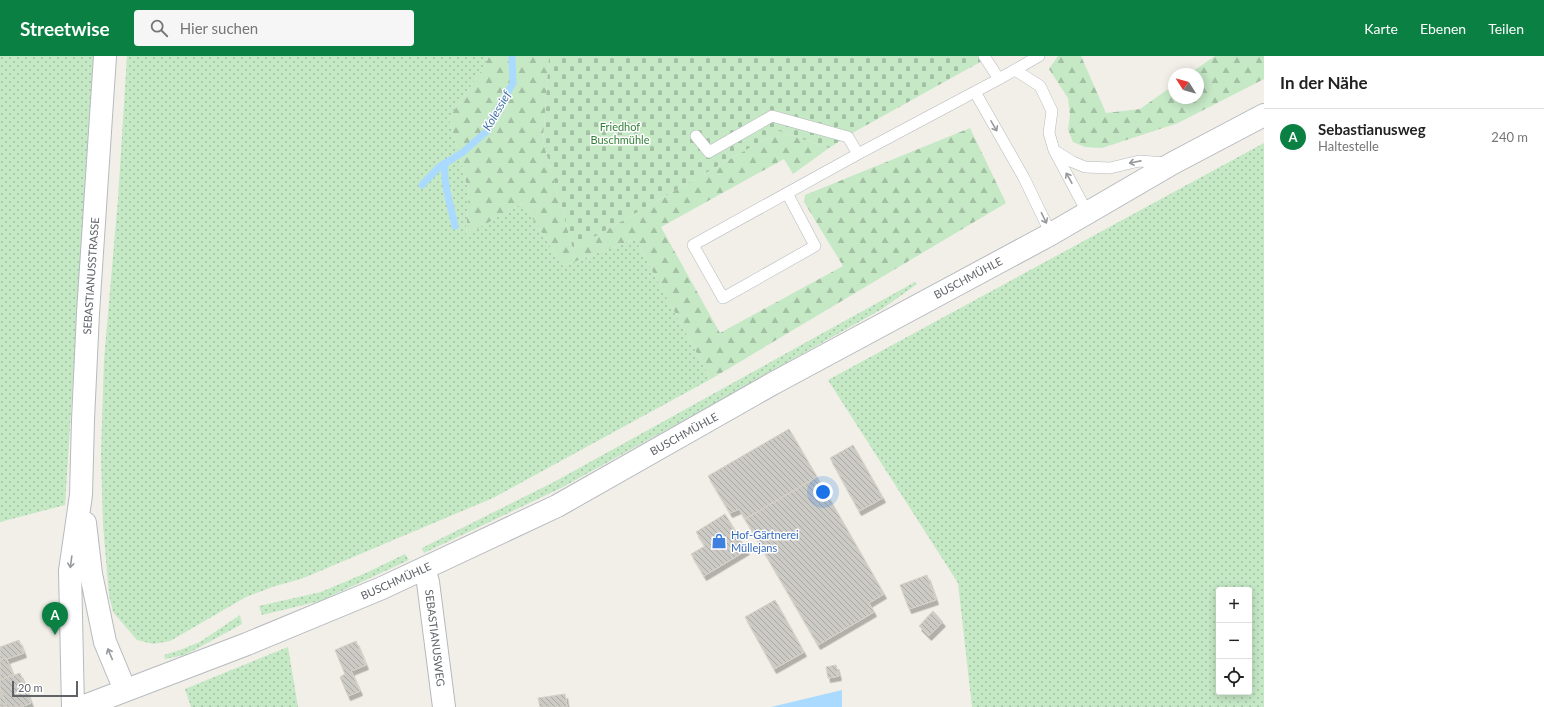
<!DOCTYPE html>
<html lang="de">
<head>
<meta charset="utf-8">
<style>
  body { margin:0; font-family:Lato,sans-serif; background:#f6f6f6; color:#222 }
  .controls { position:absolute; right:12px; bottom:12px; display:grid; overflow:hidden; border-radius:4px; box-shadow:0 2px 10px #0003 }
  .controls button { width:36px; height:36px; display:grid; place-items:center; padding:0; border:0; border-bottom:1px solid #e0e0e0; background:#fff; color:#222; font:20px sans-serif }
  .compass { position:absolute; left:1168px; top:12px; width:36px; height:36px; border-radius:50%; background:#fff; box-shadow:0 2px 10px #0003; rotate:307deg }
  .scale { position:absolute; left:12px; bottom:10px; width:66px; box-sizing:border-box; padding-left:4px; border:2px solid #5f6368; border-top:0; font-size:11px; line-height:14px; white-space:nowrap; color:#5f6368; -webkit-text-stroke:3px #fff; paint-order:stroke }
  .you { position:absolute; left:823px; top:436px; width:14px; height:14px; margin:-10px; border:3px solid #fff; border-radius:50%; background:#1a73e8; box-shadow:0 0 0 6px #1a73e833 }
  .badge { display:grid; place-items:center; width:26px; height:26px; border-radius:50%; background:#0b8043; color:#fff; font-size:13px; font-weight:700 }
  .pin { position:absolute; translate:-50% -33px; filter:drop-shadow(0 1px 2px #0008) }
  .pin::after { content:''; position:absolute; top:21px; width:14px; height:12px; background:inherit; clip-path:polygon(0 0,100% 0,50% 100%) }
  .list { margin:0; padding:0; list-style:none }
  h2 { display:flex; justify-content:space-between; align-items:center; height:52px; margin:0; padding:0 16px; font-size:17px }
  h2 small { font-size:13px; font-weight:400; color:#767676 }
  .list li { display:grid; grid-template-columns:26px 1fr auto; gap:12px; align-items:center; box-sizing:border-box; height:56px; padding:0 16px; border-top:1px solid #e0e0e0 }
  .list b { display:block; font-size:15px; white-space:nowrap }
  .list p { margin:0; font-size:13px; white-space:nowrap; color:#767676 }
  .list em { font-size:13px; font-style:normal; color:#767676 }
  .icon { flex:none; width:22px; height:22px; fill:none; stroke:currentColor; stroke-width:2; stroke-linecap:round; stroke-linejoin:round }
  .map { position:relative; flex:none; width:1264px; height:651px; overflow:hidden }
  header { display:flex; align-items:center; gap:24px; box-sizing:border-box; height:56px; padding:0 20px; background:#0b8043; color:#fff }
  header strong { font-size:19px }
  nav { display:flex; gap:22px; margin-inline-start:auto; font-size:14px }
  .search { width:280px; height:36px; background:#f6f6f6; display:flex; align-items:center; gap:10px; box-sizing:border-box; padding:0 14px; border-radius:4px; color:#767676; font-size:15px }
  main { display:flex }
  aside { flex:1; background:#fff }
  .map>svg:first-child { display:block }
  .grass { fill:url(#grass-dots); fill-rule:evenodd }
  .forest { fill:url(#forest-firs) }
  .cemetery { fill:url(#cemetery-stones) }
  .water { fill:#aadaff }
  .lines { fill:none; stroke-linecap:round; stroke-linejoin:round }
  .stream { stroke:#aadaff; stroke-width:7 }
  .building { fill:url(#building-back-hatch); stroke:#d6d1c6; filter:url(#shadow) }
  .lane-casing { stroke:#b5b8bc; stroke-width:12 }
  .street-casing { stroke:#b5b8bc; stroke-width:24 }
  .secondary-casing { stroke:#b6babf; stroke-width:24 }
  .lane { stroke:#fff; stroke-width:11 }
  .street { stroke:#fff; stroke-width:22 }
  .secondary { stroke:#fff; stroke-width:22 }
  .oneway { stroke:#979a9d }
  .labels { text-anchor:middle; stroke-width:3; stroke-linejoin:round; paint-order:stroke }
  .park-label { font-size:11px; fill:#348238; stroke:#fff }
  .street-label { font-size:11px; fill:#5f6368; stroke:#fff }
  .shop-label { font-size:11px; fill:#366cbe; stroke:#fff; text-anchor:start }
  .water-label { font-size:12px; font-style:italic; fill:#4174aa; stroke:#fff }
</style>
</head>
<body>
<header>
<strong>Streetwise</strong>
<div class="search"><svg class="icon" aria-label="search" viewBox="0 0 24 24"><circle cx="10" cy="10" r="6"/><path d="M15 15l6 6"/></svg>Hier suchen</div>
<nav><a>Karte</a><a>Ebenen</a><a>Teilen</a></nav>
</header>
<main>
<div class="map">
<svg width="1264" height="651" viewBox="0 0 1264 651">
  <defs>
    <pattern id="grass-dots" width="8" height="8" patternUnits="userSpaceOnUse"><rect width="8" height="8" fill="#c5e8c5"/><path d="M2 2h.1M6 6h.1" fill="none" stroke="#a3c0a4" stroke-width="1.8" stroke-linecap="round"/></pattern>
    <pattern id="forest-firs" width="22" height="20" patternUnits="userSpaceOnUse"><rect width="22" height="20" fill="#c5e8c5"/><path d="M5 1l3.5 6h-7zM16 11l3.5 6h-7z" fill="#a3c0a4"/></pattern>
    <pattern id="cemetery-stones" width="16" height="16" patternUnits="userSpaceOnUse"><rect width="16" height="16" fill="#c5e8c5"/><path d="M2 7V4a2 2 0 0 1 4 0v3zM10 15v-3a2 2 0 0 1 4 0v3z" fill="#a3c0a4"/></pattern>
    <pattern id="building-back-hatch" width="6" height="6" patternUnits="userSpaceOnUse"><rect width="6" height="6" fill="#cccac5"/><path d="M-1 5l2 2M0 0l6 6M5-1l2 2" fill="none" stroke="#a9a8a4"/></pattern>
    <filter id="shadow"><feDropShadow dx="2.5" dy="4.5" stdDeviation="0" flood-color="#0004"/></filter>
  </defs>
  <rect width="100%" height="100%" fill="#f1efe8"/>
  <!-- grass -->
  <path class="grass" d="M0,0H94L65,449L0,466Z
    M127,0H489L486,8L449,62L469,137L466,178L523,147L563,210L635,183L711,323L493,442L301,523L275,530L246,541L170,585L153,588L137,584L113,556L109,539L103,469L101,399L104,304L118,143Z
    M1264,87V651H972L958,527L828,324ZM1219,534H1249V636H1219Z
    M915,226L917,228L882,253L706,352L561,432L424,497L422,492L554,426Z
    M405,498L409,504L320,545L262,559L259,550L321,536L368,516Z
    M240,559L242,568L185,599L165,603L164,599L180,594L200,586Z
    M288,591L298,651H191L185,633Z"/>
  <!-- forest -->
  <path class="forest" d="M489,0H549L543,85L573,193L779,75L829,92L793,118L784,103L661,171L720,277L843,210L804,146L805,139L970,72L1006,147L711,323L635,183L563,210L523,147L466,179L469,137L449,62L486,8Z
    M1058,0H1081L1106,57L1140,53L1174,29V42H1198V18H1189L1215,0H1264V23L1178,67L1102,92L1085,91L1073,86L1068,74L1070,59L1068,42L1049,13Z"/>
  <!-- cemetery -->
  <path class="cemetery" d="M549,0H991L856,75L829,92L779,75L573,193L543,85Z"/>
  <!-- water -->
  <path class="water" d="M842,634V651H771Z"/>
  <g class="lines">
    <!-- stream -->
    <path class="stream" d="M445,107C443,129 451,150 455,170
      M422,129L439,111L462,97L488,74L494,60L513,27L512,0"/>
  </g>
  <!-- building -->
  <path class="building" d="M789,373L817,421L745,463L739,453L730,457L708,420Z
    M853,389L883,442L859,455L830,402Z
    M817,421L884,538L869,547L874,556L818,589L745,463Z
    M725,458L747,494L704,520L691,498L705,490L696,476Z
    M927,519L936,544L909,553L900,529Z
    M775,544L804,596L774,613L745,561Z
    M933,555L943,566L929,580L919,570Z
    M19,584L24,597L7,603L6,601L0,604V591Z
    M356,585L366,609L351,615L360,635L348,640L340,621L345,618L335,594Z
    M6,601L13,619L0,624V604Z
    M836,609L839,620L828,622L826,611Z
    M20,617L31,647L20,651H7L0,632V624Z
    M0,632L7,651H0Z
    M565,638L567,651H540L538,642Z"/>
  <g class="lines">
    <!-- lane casing -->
    <g class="lane-casing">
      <path id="lane" d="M984,0L999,23
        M1015,14L1040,30L1052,55L1049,77L1054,94L1087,156
        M975,36L1024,122L1051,178
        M696,80L709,96L772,60L848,81L858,98
        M1055,95L1073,106L1085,111L1110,112L1139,105L1167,107
        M787,137L815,190L723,242L693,189L858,98L999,23L1039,0"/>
    </g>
    <!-- street casing -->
    <g class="street-casing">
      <path id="street" d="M424,513L428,526L444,651"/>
    </g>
    <!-- secondary casing -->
    <g class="secondary-casing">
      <path id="secondary" d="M85,467L91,518L105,586L125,634
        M73,651L70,515L81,439L83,364L88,257L105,0
        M82,651L247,588L382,532L557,450L772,328L1051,178L1173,107L1264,59"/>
    </g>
    <!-- lane -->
    <use href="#lane" class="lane"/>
    <!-- street -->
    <use href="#street" class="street"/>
    <!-- secondary -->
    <use href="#secondary" class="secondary"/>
  </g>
  <!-- one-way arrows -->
  <defs><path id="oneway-shaft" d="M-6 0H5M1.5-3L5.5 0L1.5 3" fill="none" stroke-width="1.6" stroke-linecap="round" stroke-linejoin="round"/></defs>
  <g class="oneway">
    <use href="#oneway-shaft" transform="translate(994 70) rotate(60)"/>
    <use href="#oneway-shaft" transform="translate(1135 106) rotate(169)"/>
    <use href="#oneway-shaft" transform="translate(1069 122) rotate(-119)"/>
    <use href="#oneway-shaft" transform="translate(1044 162) rotate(64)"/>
    <use href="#oneway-shaft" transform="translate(71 506) rotate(98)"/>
    <use href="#oneway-shaft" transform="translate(110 598) rotate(-113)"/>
  </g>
  <!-- icons -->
  <defs>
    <g id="shop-bare" transform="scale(1.2)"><path d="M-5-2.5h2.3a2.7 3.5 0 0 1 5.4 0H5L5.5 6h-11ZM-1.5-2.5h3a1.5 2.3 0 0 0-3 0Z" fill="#3f7fe0" stroke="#fff" stroke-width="2.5" paint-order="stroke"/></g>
  </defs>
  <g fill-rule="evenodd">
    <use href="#shop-bare" x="719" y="485"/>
  </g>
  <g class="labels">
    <!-- park labels -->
    <g class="park-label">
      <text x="620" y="75">Friedhof<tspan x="620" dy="13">Buschmühle</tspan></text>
    </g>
    <!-- street labels -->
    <g class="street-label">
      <text transform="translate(91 220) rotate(-86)" y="4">SEBASTIANUSSTRASSE</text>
      <text transform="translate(968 222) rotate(-28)" y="4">BUSCHMÜHLE</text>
      <text transform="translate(684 378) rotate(-29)" y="4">BUSCHMÜHLE</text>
      <text transform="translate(396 525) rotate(-24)" y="4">BUSCHMÜHLE</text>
      <text transform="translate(435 582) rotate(83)" y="4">SEBASTIANUSWEG</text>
    </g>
    <!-- shop labels -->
    <g class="shop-label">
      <text x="731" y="483">Hof-Gärtnerei<tspan x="731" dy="13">Müllejans</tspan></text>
    </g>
    <!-- water labels -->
    <g class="water-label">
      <text transform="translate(497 55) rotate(-60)" y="4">Kolessief</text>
    </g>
  </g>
</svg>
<div class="controls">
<button>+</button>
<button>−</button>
<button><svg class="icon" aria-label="locate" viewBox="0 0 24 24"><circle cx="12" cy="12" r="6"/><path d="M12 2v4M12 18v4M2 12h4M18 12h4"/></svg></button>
</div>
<svg class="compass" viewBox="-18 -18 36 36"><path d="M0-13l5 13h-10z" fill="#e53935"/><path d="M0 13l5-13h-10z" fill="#767676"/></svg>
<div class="scale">20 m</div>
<div class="you"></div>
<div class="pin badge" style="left:55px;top:579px">A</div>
</div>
<aside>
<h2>In der Nähe<small></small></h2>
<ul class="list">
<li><span class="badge">A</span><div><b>Sebastianusweg</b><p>Haltestelle</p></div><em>240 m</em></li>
</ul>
</aside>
</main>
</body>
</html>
